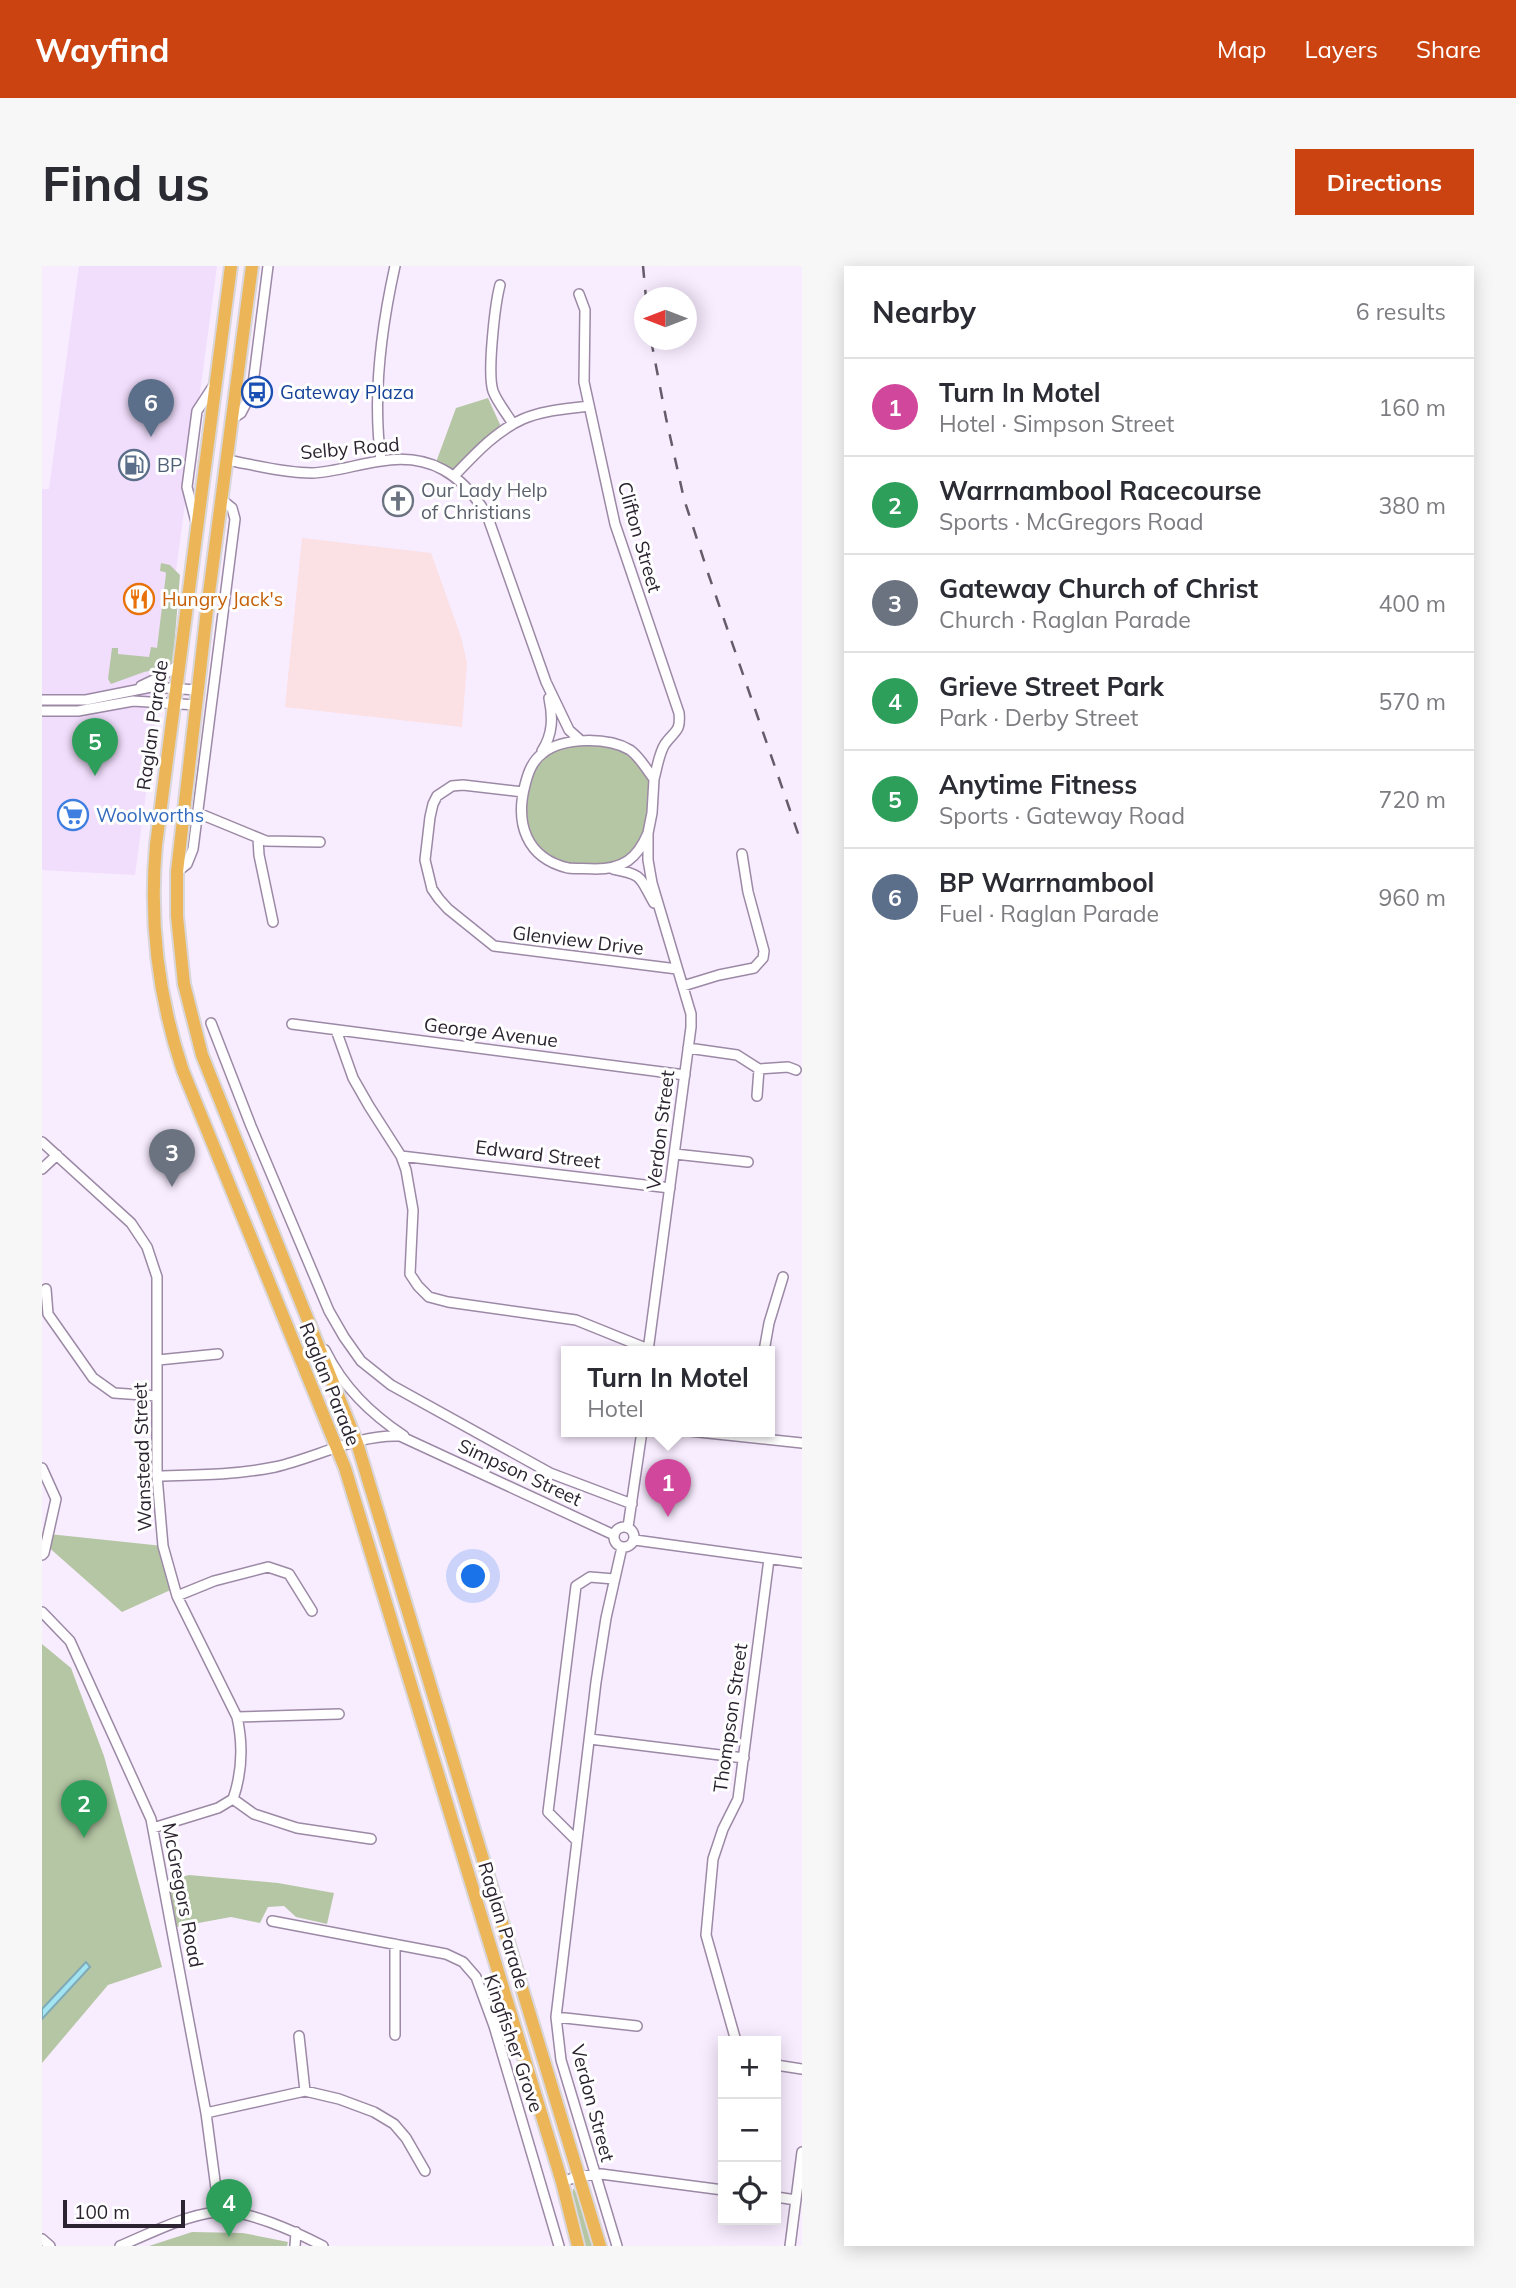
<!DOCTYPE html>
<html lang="en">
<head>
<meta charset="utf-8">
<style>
  body { margin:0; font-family:Mulish,sans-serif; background:#f7f7f7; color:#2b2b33 }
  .controls { position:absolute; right:21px; bottom:21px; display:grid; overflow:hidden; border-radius:0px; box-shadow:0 4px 18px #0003 }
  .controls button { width:63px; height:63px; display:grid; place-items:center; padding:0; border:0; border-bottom:2px solid #e1e1e2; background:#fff; color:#2b2b33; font:35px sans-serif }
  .compass { position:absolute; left:592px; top:21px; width:63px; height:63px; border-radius:50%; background:#fff; box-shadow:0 4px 18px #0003; rotate:270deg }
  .scale { position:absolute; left:21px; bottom:18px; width:122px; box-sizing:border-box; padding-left:7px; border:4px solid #2b232f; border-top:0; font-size:19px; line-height:24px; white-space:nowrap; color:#2b232f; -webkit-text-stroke:5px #fff; paint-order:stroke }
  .you { position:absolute; left:432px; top:1311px; width:24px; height:24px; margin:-18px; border:5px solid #fff; border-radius:50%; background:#1a73e8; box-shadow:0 0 0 10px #1a73e833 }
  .badge { display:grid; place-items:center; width:46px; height:46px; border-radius:50%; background:#cb4311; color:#fff; font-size:23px; font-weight:700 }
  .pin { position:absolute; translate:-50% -58px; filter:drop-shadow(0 2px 4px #0008) }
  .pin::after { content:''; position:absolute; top:37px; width:24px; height:21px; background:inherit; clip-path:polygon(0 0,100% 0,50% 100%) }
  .popup { position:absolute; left:519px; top:1080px; width:214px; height:91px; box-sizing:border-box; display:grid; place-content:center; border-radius:0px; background:#fff; filter:drop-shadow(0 2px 5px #0005); font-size:23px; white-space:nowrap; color:#7c7c81 }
  .popup b { font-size:26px; color:#2b2b33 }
  .popup::after { content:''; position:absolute; left:50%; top:100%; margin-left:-14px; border:14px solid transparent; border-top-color:#fff }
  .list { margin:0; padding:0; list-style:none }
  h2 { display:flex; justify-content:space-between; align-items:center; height:91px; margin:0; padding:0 28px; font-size:30px }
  h2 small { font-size:23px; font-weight:400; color:#7c7c81 }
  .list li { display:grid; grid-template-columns:46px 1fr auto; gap:21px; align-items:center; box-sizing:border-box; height:98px; padding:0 28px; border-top:2px solid #e1e1e2 }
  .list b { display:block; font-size:26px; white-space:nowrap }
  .list p { margin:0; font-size:23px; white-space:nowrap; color:#7c7c81 }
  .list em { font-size:23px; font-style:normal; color:#7c7c81 }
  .icon { flex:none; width:38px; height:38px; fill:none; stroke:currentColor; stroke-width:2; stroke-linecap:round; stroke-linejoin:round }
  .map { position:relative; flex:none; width:760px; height:1980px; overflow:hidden; border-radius:0px }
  header { display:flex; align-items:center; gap:42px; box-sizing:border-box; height:98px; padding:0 35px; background:#cb4311; color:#fff }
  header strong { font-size:33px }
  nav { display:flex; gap:38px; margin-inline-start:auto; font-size:24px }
  .intro { display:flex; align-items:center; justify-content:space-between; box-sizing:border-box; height:168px; padding:0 42px }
  h1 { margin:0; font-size:49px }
  .button { padding:18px 32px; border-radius:0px; background:#cb4311; color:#fff; font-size:24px; font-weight:700 }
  main { display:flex; gap:42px; padding:0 42px }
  aside { flex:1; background:#fff; border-radius:0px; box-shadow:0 4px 18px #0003 }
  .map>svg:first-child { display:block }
  .built { fill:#f1ddfc }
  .education { fill:#fbe0e4 }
  .green { fill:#b5c6a4 }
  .water { fill:#a2e4f2; stroke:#7eaab8; stroke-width:2 }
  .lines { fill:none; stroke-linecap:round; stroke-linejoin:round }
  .minor-casing { stroke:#9c89a5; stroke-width:12 }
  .highway-casing { stroke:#d9d7da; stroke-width:16 }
  .minor { stroke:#fff; stroke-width:9 }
  .highway { stroke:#ecb658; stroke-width:12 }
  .rail { stroke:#655c6a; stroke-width:2.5; stroke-dasharray:12 12; stroke-linecap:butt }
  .labels { text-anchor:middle; stroke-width:6; stroke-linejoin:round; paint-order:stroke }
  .transit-label { font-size:19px; fill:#164399; stroke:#fff; text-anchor:start }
  .street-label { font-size:19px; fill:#2b232f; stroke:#fff }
  .service-label { font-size:19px; fill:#4e5e75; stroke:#fff; text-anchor:start }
  .worship-label { font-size:19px; fill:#5b616d; stroke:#fff; text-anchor:start }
  .food-label { font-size:19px; fill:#c56008; stroke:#fff; text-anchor:start }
  .shop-label { font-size:19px; fill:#366cbe; stroke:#fff; text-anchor:start }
</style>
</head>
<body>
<header>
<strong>Wayfind</strong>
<nav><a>Map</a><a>Layers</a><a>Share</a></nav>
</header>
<div class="intro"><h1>Find us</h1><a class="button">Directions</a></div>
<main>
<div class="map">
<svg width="760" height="1980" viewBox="0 0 760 1980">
  <rect width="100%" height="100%" fill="#f8ecff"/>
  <!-- built -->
  <path class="built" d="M37,0H175L93,609L0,604V223H7Z"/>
  <!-- education -->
  <path class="education" d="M260,272L389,287L419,371L425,397L420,461L243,441Z"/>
  <!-- green -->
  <path class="green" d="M446,132L461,165L413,209L393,199L414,142Z
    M119,297L128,299L138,309L131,395L126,401L102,406L69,418L66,413L70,382H76V388L107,391L109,381L115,382L124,308L123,306L118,305Z
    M537,473L580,480L612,513L606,567L578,600L527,602L488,579L481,526L494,494Z
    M7,1268L121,1280L133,1322L80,1346L4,1279Z
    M0,1378L29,1402L62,1490L120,1701L66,1719L0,1797Z
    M147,1609L236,1617L292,1627L285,1658L254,1651L242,1640L226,1641L218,1657L189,1651L129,1662L121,1616Z
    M531,1922L547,1945L558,1980H536L529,1953Z
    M150,1966L201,1967L246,1976L245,1980H107Z"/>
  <!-- water -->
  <path class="water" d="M44,1696L48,1701L0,1753V1743Z"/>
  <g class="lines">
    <!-- minor casing -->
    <g class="minor-casing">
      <path id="minor" d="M458,19C453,38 445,107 451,125C455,136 465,148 471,158
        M537,28L543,44L542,116L573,258L637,447C639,466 633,464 623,478C617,487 615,502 612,513
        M190,153L199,147L210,126L226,0
        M185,194C212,199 242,207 270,207C293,206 316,198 339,195C388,187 420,208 445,249L504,416L527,464L537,473
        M339,194C330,130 339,63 353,0
        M413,209C433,188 454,165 481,153C501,144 526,143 547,140
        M154,256L145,221L155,145L172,119
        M99,420L120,410L138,398
        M0,434H44L109,421L155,424
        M0,445H36L91,435L154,439
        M500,485C511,468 511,451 507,432
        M481,526L421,519L410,520L395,530L391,538L388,551L383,594L390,623L397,633L406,643L452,680L635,703
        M156,547L224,575L278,576
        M606,567C595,593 581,603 553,603C545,602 535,603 526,602C484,592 473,557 483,519C486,507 490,495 501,487C521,471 566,471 588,484C598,491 604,503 612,513L610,547L606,567V594L610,617L649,748V761L606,1085
        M216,572L217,589L231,656
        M571,603C602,609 597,611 612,637
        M135,606L145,598L151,583L193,253L190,242L180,234
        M641,720L677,709L712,702L721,692L722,685L706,626L700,588
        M169,757L209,860L287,1045L302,1071L319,1095L349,1119L508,1207L590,1238
        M250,758L643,809
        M294,764L311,812L327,840L359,890L364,904L371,944L368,1008L376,1020L387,1031L406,1036L534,1054L606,1083
        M646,782L695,789L717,803L746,801L754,804
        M715,830L717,803
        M0,876L89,957L105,981L115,1011V1210L121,1280L135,1330L195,1451C201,1478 200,1507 191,1533L176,1542L111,1562
        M633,888L706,896
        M359,890L628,922
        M0,903L15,889
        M4,1023L6,1048L51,1112L72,1127L115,1130
        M283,1084C301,1121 328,1147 362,1170
        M722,1085L727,1057L741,1011
        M116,1094L176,1088
        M647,1165L760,1177
        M0,1202L14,1233L2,1287L0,1289
        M115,1210C155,1209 194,1209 233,1201C274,1192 315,1168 358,1170L572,1269
        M572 1271a10 10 0 1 1 20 0a10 10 0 1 1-20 0Z
        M586,1261L600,1165
        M593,1274L760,1297
        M135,1330L172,1315L226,1301L247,1308L270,1345
        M0,1346L28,1375L109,1553L164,1847L177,1945
        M195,1451L297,1448
        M548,1473L702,1492
        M191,1533L212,1548L255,1562L329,1573
        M535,1575L506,1546L534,1320L548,1311L572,1313
        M230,1655L404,1688L421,1696L434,1711L452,1760L517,1980
        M514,1751L595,1760
        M353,1769V1678
        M257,1770L263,1825
        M694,1775L664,1669L671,1593L681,1563L696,1533L727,1293
        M734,1799L760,1803
        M164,1847L263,1825L297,1833L332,1846L352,1858L364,1872L383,1905
        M520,1916L537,1910L559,1908L681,1924
        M734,1931L754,1934
        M0,1973L8,1980
        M78,1980C109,1967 141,1950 174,1946C203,1942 256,1967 281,1980
        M253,1980L254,1966
        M575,1980L519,1794L514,1751L554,1416L564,1352L580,1281
        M748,1980L760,1886"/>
    </g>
    <!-- highway casing -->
    <g class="highway-casing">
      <path id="highway" d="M189,0L114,579C107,657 116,731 141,805L303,1202L520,1916L536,1980
        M210,0L166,335L135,606V650L142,718L160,789L315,1177L558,1980"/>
    </g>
    <!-- minor -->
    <use href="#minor" class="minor"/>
    <!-- highway -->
    <use href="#highway" class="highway"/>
    <!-- rail -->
    <path class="rail" d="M601,0L604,32
      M609,74L624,152L642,233L667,310L760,579"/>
  </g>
  <!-- icons -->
  <defs>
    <g id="bus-ring" transform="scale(1.575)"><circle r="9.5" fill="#fff" stroke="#1a4fb4" stroke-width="1.5"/><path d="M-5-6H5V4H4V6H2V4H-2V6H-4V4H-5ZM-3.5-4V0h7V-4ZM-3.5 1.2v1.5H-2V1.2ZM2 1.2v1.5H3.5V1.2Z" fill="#1a4fb4"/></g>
    <g id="fuel-ring" transform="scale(1.575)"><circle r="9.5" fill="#fff" stroke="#5c6f8a" stroke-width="1.5"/><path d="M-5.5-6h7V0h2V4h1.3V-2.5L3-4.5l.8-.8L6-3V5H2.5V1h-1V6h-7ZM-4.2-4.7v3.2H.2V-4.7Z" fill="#5c6f8a"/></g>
    <g id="church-ring" transform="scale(1.575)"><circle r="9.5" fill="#fff" stroke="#6b7280" stroke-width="1.5"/><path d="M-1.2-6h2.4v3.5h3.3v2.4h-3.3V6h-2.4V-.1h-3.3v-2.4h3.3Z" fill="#6b7280"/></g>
    <g id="restaurant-ring" transform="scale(1.575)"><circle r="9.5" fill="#fff" stroke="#e8710a" stroke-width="1.5"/><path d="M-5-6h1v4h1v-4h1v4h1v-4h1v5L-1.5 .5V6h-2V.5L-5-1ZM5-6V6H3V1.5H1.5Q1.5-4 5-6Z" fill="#e8710a"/></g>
    <g id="supermarket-ring" transform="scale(1.575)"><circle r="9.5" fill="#fff" stroke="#3f7fe0" stroke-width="1.5"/><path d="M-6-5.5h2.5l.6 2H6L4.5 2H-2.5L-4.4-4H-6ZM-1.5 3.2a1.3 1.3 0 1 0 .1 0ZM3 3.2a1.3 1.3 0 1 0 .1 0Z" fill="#3f7fe0"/></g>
  </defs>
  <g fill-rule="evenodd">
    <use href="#bus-ring" x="215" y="126"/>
    <use href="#fuel-ring" x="92" y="199"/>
    <use href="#church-ring" x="356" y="235"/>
    <use href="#restaurant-ring" x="97" y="333"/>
    <use href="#supermarket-ring" x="31" y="549"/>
  </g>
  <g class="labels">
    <!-- transit labels -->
    <g class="transit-label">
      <text x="238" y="133">Gateway Plaza</text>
    </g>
    <!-- street labels -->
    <g class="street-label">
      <text transform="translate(308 182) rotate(-5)" y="7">Selby Road</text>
      <text transform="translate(598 271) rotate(74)" y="7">Clifton Street</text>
      <text transform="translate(110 459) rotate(-82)" y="7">Raglan Parade</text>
      <text transform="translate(536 674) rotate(7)" y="7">Glenview Drive</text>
      <text transform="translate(449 766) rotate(7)" y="7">George Avenue</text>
      <text transform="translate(618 864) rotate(-83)" y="7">Verdon Street</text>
      <text transform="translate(496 888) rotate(7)" y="7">Edward Street</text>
      <text transform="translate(288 1118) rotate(68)" y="7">Raglan Parade</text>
      <text transform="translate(100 1191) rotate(-92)" y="7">Wanstead Street</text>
      <text transform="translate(478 1206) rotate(25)" y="7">Simpson Street</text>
      <text transform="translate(688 1452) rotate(-82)" y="7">Thompson Street</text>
      <text transform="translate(141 1629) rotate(79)" y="7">McGregors Road</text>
      <text transform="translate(462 1659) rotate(73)" y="7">Raglan Parade</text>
      <text transform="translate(472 1777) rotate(71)" y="7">Kingfisher Grove</text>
      <text transform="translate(551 1837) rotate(75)" y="7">Verdon Street</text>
    </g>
    <!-- service labels -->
    <g class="service-label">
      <text x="115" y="206">BP</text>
    </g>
    <!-- worship labels -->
    <g class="worship-label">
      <text x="379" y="231">Our Lady Help<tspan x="379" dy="22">of Christians</tspan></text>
    </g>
    <!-- food labels -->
    <g class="food-label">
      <text x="120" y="340">Hungry Jack's</text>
    </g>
    <!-- shop labels -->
    <g class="shop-label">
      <text x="54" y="556">Woolworths</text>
    </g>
  </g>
</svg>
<div class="controls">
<button>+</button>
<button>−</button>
<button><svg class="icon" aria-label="locate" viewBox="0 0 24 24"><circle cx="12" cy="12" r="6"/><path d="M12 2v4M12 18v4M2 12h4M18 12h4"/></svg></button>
</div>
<svg class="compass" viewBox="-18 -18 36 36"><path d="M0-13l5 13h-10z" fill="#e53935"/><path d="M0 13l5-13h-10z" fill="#7c7c81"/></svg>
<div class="scale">100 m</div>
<div class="you"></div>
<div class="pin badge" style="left:626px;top:1251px;background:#d1479c">1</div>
<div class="popup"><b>Turn In Motel</b>Hotel</div>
<div class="pin badge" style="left:42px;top:1572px;background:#2e9e5b">2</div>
<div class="pin badge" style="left:130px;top:921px;background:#6b7280">3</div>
<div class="pin badge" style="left:187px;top:1971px;background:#2e9e5b">4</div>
<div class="pin badge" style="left:53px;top:510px;background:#2e9e5b">5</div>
<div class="pin badge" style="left:109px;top:171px;background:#5c6f8a">6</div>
</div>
<aside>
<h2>Nearby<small>6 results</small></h2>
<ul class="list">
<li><span class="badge" style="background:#d1479c">1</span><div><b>Turn In Motel</b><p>Hotel · Simpson Street</p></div><em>160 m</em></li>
<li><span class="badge" style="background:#2e9e5b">2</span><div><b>Warrnambool Racecourse</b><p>Sports · McGregors Road</p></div><em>380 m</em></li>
<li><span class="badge" style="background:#6b7280">3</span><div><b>Gateway Church of Christ</b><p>Church · Raglan Parade</p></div><em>400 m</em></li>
<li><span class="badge" style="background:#2e9e5b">4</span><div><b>Grieve Street Park</b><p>Park · Derby Street</p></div><em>570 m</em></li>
<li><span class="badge" style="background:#2e9e5b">5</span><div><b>Anytime Fitness</b><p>Sports · Gateway Road</p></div><em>720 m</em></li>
<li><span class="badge" style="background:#5c6f8a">6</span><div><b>BP Warrnambool</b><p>Fuel · Raglan Parade</p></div><em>960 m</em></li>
</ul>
</aside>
</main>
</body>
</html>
